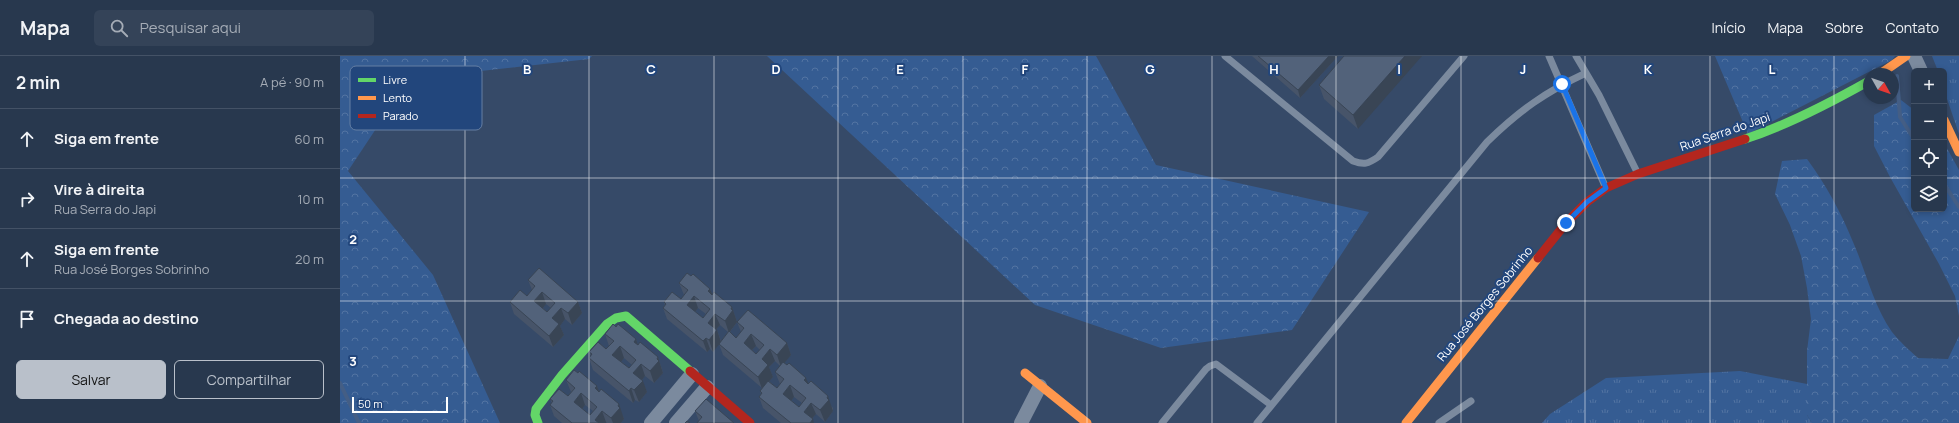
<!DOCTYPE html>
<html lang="pt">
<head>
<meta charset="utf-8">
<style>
  body { margin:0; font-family:Manrope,sans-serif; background:#344358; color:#f1f3f6 }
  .controls { position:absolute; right:12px; top:12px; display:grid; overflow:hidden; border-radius:6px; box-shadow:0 2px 6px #0003 }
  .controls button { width:36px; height:36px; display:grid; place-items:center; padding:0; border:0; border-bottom:1px solid #445266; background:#28384e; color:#f1f3f6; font:20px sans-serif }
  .compass { position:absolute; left:1523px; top:12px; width:36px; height:36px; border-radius:50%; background:#28384e; box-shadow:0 2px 6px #0003; rotate:130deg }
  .scale { position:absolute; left:12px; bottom:10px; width:96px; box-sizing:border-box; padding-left:4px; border:2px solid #fff; border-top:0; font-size:11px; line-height:14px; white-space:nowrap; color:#fff; -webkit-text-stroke:3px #22467c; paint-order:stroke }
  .stop { position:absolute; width:12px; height:12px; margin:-9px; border:3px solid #1a73e8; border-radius:50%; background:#fff }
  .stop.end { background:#1a73e8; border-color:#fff; box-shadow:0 1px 4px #0008 }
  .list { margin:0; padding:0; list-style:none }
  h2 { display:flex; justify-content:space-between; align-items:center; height:52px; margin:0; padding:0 16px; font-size:17px }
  h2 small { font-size:13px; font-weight:400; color:#a5acb6 }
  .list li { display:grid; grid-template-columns:26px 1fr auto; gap:12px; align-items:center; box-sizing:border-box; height:60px; padding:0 16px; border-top:1px solid #445266 }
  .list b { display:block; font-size:15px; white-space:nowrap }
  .list p { margin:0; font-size:13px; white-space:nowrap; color:#a5acb6 }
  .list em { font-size:13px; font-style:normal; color:#a5acb6 }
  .actions { display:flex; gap:8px; padding:12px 16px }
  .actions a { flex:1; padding:9px 0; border:1px solid #b9c0ca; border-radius:6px; text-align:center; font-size:14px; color:#b9c0ca }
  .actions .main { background:#b9c0ca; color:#111 }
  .icon { flex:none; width:22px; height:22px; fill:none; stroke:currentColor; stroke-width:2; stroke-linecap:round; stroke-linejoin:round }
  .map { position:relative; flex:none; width:1619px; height:367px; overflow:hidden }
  header { display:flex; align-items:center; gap:24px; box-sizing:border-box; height:56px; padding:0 20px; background:#28384e; border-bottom:1px solid #445266 }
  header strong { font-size:19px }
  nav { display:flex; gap:22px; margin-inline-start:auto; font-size:14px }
  .search { width:280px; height:36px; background:#344358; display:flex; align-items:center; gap:10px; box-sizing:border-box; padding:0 14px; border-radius:6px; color:#a5acb6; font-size:15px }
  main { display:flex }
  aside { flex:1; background:#28384e }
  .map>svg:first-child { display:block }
  .grass { fill:url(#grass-tufts) }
  .forest { fill:url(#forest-crowns) }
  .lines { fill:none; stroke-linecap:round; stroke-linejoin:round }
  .stream { stroke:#445e85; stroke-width:4 }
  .lane { stroke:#7b8a9e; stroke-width:7 }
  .street { stroke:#7b8a9e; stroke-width:14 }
  .fast { stroke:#63d668; stroke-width:9 }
  .slow { stroke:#ff974d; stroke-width:9 }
  .jam { stroke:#b3261e; stroke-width:9 }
  .wall { fill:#475469; fill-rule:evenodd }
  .shaded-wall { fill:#394555 }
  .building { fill:#52627a; stroke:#394555; fill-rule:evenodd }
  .route { stroke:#1a73e8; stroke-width:5 }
  .grid { fill:none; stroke:#fff; stroke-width:1; stroke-opacity:0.55 }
  .labels { text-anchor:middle; stroke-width:4; stroke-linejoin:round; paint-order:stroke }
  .street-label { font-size:12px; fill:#fff; stroke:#22467c }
  .key { fill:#22467c; stroke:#647ea3; stroke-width:1 }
  .key-label { font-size:11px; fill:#fff }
  .grid-label { font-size:13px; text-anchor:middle; font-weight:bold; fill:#fff; stroke:#22467c; stroke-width:4; stroke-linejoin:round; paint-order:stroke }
</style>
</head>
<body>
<header>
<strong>Mapa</strong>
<div class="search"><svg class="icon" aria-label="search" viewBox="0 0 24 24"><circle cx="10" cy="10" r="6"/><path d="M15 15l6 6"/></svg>Pesquisar aqui</div>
<nav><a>Início</a><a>Mapa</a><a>Sobre</a><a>Contato</a></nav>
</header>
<main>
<aside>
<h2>2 min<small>A pé · 90 m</small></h2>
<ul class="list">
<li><svg class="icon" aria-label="ahead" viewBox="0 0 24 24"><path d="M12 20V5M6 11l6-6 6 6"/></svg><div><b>Siga em frente</b></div><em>60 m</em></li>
<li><svg class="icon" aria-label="right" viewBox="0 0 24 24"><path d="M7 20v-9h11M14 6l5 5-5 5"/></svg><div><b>Vire à direita</b><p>Rua Serra do Japi</p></div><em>10 m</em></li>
<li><svg class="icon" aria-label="ahead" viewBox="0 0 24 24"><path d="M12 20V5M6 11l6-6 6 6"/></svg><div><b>Siga em frente</b><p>Rua José Borges Sobrinho</p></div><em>20 m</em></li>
<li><svg class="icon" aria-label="arrive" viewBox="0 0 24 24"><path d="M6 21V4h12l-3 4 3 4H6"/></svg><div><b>Chegada ao destino</b></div></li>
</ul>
<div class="actions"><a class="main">Salvar</a><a>Compartilhar</a></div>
</aside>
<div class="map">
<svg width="1619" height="367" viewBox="0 0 1619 367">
  <defs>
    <pattern id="grass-tufts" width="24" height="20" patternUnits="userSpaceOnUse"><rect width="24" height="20" fill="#355c92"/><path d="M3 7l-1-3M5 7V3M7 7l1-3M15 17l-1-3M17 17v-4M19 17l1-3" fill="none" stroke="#5374a2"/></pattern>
    <pattern id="forest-crowns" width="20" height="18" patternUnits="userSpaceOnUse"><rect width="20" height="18" fill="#355c92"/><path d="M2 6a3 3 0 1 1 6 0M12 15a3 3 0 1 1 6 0" fill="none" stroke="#5374a2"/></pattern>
  </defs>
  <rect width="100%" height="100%" fill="#364a68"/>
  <!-- grass -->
  <path class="grass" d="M1592,0H1619V78L1604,34V15H1598Z
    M1400,315L1467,328V359L1472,367H1202L1210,358L1266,322Z"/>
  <!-- forest -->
  <path class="forest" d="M0,0H252L249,3L69,23L8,115L93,219L160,367H0Z
    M427,0H756L816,109L1029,156L952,274L821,292L695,249Z
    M1375,0H1555L1552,4L1408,78Z
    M1561,44L1574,54V153H1604V87L1619,114V260L1615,240L1599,208L1550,121L1534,90V59Z
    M1467,103C1486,129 1501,156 1513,186C1526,215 1533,249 1552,276C1559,285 1569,294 1578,302L1608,303L1619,280V367H1472L1467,359V295L1471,263L1467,232L1461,200L1450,169L1435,138L1442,105Z"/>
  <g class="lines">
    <!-- stream -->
    <path class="stream" d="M1557,20L1560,61L1574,83
      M1604,128L1619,151
      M0,327L19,367"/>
    <!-- lane -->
    <path class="lane" d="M885,0L1013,105C1024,109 1028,108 1038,101L1124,0
      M1209,0L1265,130
      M1236,0L1259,39L1297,116
      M822,367L866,313L870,310L876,308L931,349
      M917,367L1147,86C1179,55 1205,36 1246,17
      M1099,367L1131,345"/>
    <!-- street -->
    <path class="street" d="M1574,0L1581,15
      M311,367L352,318
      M336,367L367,331
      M681,367L700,330"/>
    <!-- fast -->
    <path class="fast" d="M1405,83C1448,69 1490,47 1529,25
      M198,367L195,359L196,353L222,319L267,268L276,262L286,260L350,315"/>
    <!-- slow -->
    <path class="slow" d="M1540,18L1566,0
      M1604,64L1619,96
      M685,317L747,367
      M1066,367L1198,202"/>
    <!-- jam -->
    <path class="jam" d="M1198,202L1226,167L1247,146L1266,132L1298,118L1405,83
      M350,315L410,367"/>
  </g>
  <!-- wall -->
  <path class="wall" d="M912,0H998L960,42Z
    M1004,0L1018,73L984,43L979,29Z
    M351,220L370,233L372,238L392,251L397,266L447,287L451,299L444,307L468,327L493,352V355L485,366L476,358L472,363L474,367H441L423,352L419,341L421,338L420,335L422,332L383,299L379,288L373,296L370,293L367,296L327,263L323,252L325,249L324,246L341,243L344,239L339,227ZM358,252L366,258L363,262L355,256ZM397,266L401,276L396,282L390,276ZM380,269L388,276L381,285L377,274H376ZM416,290L420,294L416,298L412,294ZM435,305L440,310L435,316L440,328L437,332L429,325L433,321L429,311ZM454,341L462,347L459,351L451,345Z
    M188,224L238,246L242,257L232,269L225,263L220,270L224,279L213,291L174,258L170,246L187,240L192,234ZM206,248L211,252L207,256L203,252Z
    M276,271L296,283L298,289L318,301L322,313L323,317L314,327L305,320L302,324L307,336L299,346L295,344L293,347L253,314L249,302L251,300L249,296L266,293L269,290L265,278ZM284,302L292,309L289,312L281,306Z
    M226,324L257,330L259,336L283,360L284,363L281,367H267L266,366V367H222L214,360L210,349L212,347L210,343L228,340L231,336ZM245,349L253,355L250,359L242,353Z
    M355,355L394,367L359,365Z"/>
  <!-- shaded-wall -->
  <path class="shaded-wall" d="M989,0H998L960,42L958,34Z
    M1065,0H1082L1018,73L1013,59Z
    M370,233L375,244L368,235Z
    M202,236L206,248L199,257L194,245Z
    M354,240L358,252L351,261L347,249Z
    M238,246L242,257L232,269L228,257Z
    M392,251L397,266L389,277L385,265Z
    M221,252L225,263L220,270L224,279L213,291L209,280L212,262Z
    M375,258L380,269L372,278L368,267Z
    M377,274L381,286L373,296L369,284Z
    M411,278L416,290L408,298L404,287Z
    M366,282L370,293L367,296L363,285Z
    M296,283L300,295L294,286Z
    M447,287L451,299L441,311L437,299Z
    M280,290L284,302L277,311L272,299Z
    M430,293L435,305L429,311L433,321L422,333L418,321L422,303Z
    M318,301L323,317L314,327L310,315Z
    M301,308L305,320L298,329L293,317Z
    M466,322L471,333L464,324Z
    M303,325L307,336L299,346L294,334Z
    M450,329L454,341L447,350L443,338Z
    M257,330L261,341L255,332Z
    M291,332L295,344L293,347L289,335Z
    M241,337L245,349L238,358L234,346Z
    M488,340L493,355L485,366L480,354Z
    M471,347L476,358L468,367L464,356Z
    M279,348L284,363L281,367H273L271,362Z
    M262,355L266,366V367H256L255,364Z
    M473,363L474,367H470Z"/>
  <!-- building -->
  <path class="building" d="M918,0H989L958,34Z
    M1004,0H1065L1013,59L979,29Z
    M199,212L238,246L228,257L221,252L212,262L219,268L209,280L170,246L180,234L187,240L195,230L188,224ZM202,236L215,247L207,256L194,245Z
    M347,217L351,220L353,218L370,233L368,235L372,239L374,236L392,251L391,253L393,254L385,265L375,258L368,267L377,274L369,284L366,282L363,285L323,252L326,248L324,246L332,236L341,243L348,234L339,227ZM354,240L370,253L363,262L347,249Z
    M408,254L447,287L437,299L430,293L422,303L428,309L418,321L379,288L389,275L396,282L404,272L397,266ZM411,278L424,289L416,298L404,287Z
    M273,268L276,271L278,268L296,283L294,286L298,289L300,286L318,301L317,303L319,305L310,315L301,308L293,317L303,325L294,334L291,332L289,335L249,302L252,298L249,296L258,286L266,293L274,285L265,278ZM280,290L296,304L289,312L272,299Z
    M443,306L447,309L449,307L466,322L464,324L468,328L471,325L488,340L487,342L489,344L480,354L471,347L464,356L473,363L470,367H451L419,341L422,337L420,335L428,325L437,332L444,323L435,316ZM450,329L466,342L459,351L443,338Z
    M234,314L238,317L239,315L257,330L255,332L259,336L261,333L279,348L278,350L280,352L271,362L262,355L255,364L259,367H232L210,349L213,345L210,343L219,333L228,340L235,332L226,324ZM241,337L257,351L250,359L234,346Z
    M366,343L394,367H357L362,361L355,355Z
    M347,365L350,367H345Z"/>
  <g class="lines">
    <!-- route -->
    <path class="route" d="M1222,28L1266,132L1247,146L1226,167"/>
  </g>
  <!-- grid -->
  <path class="grid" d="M125,0V367M249,0V367M374,0V367M498,0V367M623,0V367M747,0V367M872,0V367M996,0V367M1121,0V367M1245,0V367M1370,0V367M1494,0V367M0,122H1574M1604,122H1619M0,245H1619"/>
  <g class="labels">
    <!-- street labels -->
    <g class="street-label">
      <text transform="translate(1385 76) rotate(-19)" y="4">Rua Serra do Japi</text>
      <text transform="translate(1145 248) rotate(-51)" y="4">Rua José Borges Sobrinho</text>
    </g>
  </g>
  <!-- legend -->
  <rect x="10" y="10" width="132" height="64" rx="6" class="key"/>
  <rect x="18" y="22" width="18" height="4" fill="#63d668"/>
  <rect x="18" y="40" width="18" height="4" fill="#ff974d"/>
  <rect x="18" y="58" width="18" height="4" fill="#b3261e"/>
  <g class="key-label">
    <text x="43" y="28">Livre</text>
    <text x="43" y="46">Lento</text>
    <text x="43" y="64">Parado</text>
  </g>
  <g class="grid-label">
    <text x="187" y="18">B</text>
    <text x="311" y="18">C</text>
    <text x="436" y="18">D</text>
    <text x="560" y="18">E</text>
    <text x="685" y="18">F</text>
    <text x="810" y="18">G</text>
    <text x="934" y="18">H</text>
    <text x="1059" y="18">I</text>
    <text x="1183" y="18">J</text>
    <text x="1308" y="18">K</text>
    <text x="1432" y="18">L</text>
    <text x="13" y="188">2</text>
    <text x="13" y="310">3</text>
  </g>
</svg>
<div class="controls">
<button>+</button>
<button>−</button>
<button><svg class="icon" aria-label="locate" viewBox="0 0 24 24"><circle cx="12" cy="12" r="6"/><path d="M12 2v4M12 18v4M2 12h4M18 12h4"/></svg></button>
<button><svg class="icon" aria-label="layers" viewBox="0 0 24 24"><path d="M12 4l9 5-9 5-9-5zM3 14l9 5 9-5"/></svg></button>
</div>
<svg class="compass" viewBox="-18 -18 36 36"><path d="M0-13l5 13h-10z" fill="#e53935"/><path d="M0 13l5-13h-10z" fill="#a5acb6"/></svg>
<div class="scale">50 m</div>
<div class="stop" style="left:1222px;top:28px"></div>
<div class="stop end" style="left:1226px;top:167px"></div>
</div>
</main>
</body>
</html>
